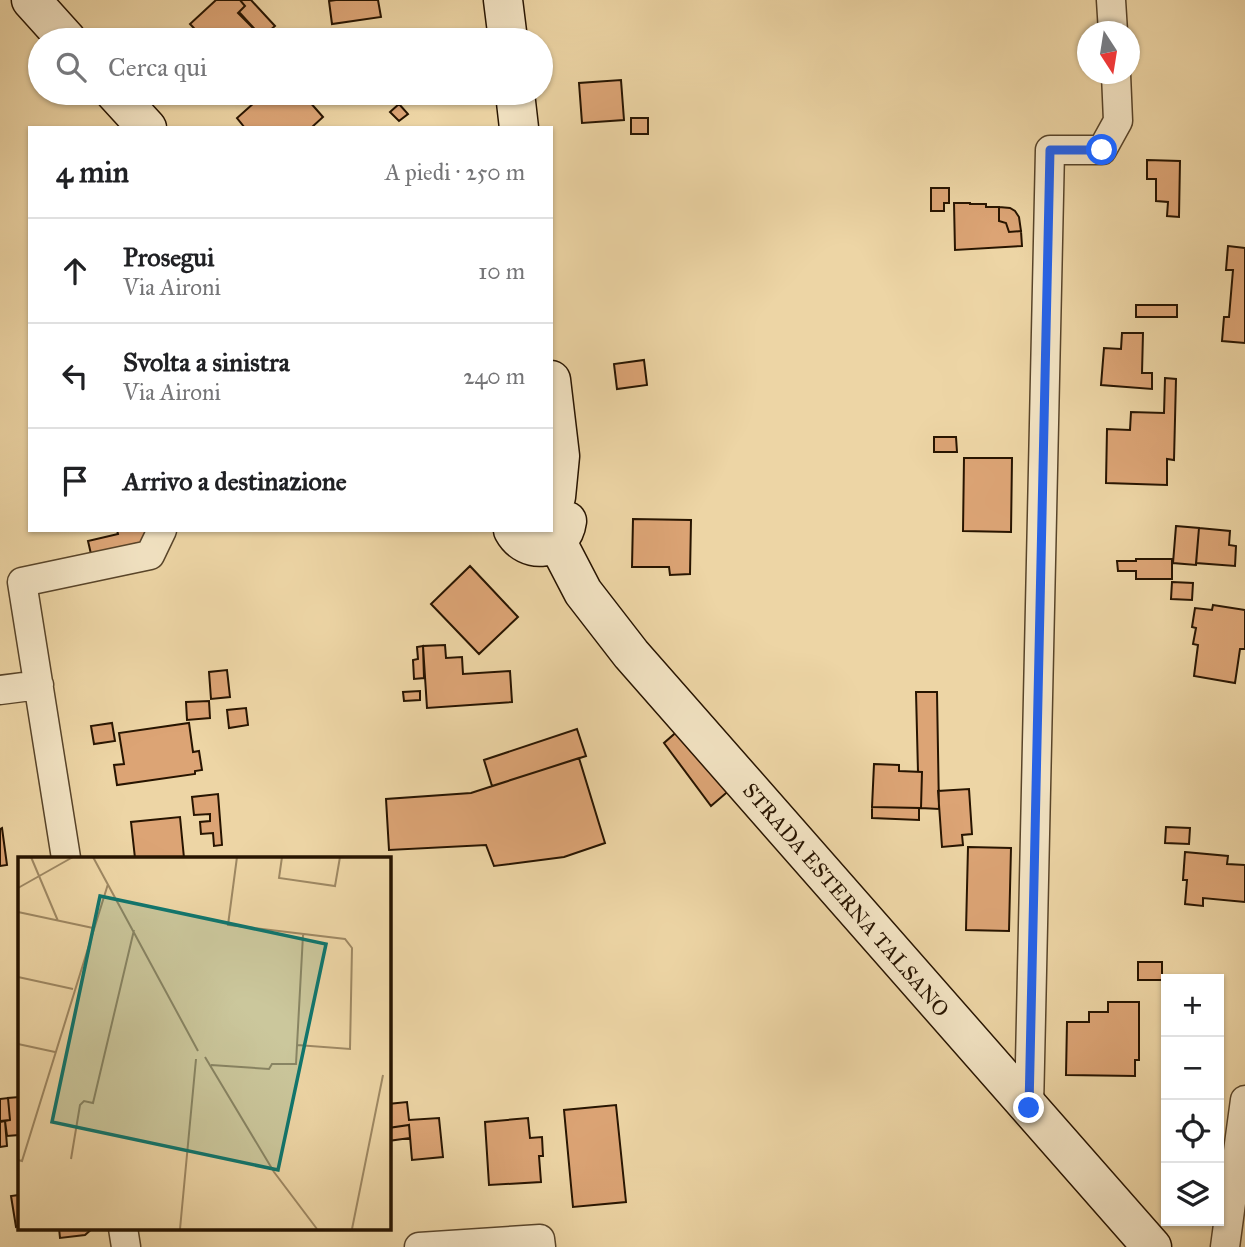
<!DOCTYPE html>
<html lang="it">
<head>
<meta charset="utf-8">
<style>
  body { margin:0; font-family:"IM FELL Great Primer",serif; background:#f6f6f6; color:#202124 }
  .controls { position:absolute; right:21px; bottom:21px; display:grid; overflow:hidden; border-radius:0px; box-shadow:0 2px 5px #0004 }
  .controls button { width:63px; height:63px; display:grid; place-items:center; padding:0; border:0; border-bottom:2px solid #e0e0e0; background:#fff; color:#202124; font:35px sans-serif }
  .compass { position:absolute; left:1077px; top:21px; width:63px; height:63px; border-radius:50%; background:#fff; box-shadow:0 2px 5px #0004; rotate:168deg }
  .stop { position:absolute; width:21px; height:21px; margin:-16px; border:5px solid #2563eb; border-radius:50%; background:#fff }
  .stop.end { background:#2563eb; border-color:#fff; box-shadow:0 2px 7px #0008 }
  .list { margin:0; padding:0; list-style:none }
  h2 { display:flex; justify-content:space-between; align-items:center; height:91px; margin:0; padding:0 28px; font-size:30px }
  h2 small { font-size:23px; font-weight:400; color:#757577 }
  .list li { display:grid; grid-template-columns:46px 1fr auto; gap:21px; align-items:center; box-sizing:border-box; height:105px; padding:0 28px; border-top:2px solid #e0e0e0 }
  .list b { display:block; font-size:26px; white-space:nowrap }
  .list p { margin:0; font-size:23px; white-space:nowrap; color:#757577 }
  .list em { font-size:23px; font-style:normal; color:#757577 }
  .icon { flex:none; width:38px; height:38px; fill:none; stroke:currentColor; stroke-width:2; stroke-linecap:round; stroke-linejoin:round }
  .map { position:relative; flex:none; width:1245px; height:1247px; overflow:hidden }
  .search { position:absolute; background:#fff; box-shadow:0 2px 5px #0004; left:28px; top:28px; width:525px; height:77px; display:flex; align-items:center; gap:18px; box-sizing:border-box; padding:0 24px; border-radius:38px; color:#757577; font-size:26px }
  .panel { position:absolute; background:#fff; box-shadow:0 2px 5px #0004; left:28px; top:126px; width:525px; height:406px; border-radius:0px }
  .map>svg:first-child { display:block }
  .building { fill:#dca475; stroke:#271400; stroke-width:2 }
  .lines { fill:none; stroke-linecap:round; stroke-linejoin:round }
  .street-casing { stroke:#584429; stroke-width:31 }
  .secondary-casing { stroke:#271400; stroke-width:41 }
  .street { stroke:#f3e4c4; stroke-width:28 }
  .secondary { stroke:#f3e4c4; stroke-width:38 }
  .route { stroke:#2563eb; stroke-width:9 }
  .labels { text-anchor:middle; stroke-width:5; stroke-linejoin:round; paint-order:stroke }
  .street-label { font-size:21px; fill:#271400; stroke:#f3e4c4 }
  .inset-road { fill:none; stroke:#9e8863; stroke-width:2 }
  .view { fill:#0f766e; fill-opacity:0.15; stroke:#0f766e; stroke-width:3.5 }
  .inset-edge { fill:none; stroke:#271400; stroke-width:3.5 }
</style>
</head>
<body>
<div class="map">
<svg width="1245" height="1247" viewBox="0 0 1245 1247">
  <rect width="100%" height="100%" fill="#edd5a5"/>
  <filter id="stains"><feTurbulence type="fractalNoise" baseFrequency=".00286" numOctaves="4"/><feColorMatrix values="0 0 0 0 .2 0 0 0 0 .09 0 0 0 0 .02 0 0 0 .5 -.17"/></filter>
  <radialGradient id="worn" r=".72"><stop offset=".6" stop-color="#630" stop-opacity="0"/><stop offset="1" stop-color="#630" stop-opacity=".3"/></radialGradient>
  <!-- building -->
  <path class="building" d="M216,0H240L245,6L238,13L256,31L246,40H205L190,24Z
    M240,0H251L275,26L262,37L239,12L245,6Z
    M336,0H378L381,17L332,24L329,1Z
    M621,80L624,120L582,123L579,83Z
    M265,93H302L323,117L311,128H245L237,118Z
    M399,104L408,114L399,121L390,112Z
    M631,118H648V134H631Z
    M1147,160L1180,161L1179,217L1167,216L1168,202L1156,201V179H1147Z
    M931,188H949V203H944V211H931Z
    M954,203H970V204H986V207H999V221L1006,223L1009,232L1021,231L1022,246L955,250Z
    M999,207L1010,208L1015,211L1019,217L1021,231L1009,232L1006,223L999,221Z
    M1228,246L1245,248V343L1222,341L1224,317H1229L1233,270H1226Z
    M1136,305H1177V317H1136Z
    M1122,333H1143L1142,373H1152V389L1101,385L1104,348L1121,349Z
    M644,360L647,385L617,389L614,364Z
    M1165,378L1176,379L1174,460L1167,459V485L1106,483L1107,429L1130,430L1131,412L1164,413Z
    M934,437H956L957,452H934Z
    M964,458H1012L1011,532L963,531Z
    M633,519L691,520L690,574L670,575L669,567H632Z
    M1176,526L1199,528L1196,565L1173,563Z
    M1199,528L1230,531L1229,545L1236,546L1235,566L1196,563Z
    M117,530H146L148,541L91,554L88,541L118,534Z
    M1136,559H1172V579H1136V571H1118L1117,561H1136Z
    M470,566L518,617L479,654L431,604Z
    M1172,582L1193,583L1192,600L1171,599Z
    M1213,605L1245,610V649H1240L1235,683L1194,676L1198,645L1193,644L1196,628L1192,627L1195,608L1212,610Z
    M445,645L446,658L462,657L463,674L510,671L512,702L427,708L423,646Z
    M423,646L424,678L414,679L413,660L418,659L417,647Z
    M227,670L230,697L211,699L209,672Z
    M420,691V700L404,701L403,692Z
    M916,692H937L939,809L921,808L922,772H918Z
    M209,701L210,718L187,720L186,702Z
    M246,708L248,725L229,728L227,710Z
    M112,723L115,741L94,744L91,726Z
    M189,723L193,752L199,751L202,770L195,771V774L117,785L114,765L124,764L119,733Z
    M577,729L586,756L492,786L484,760Z
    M680,729L732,788L711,806L664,743Z
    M579,758L605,843L564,857L494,866L486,845L389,850L386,799L471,793Z
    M874,764L899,765V771L922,772L921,808L872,807Z
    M969,789L972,834L962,835L963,845L942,847L938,791Z
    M218,794L222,845L214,846L213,833L201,834L200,822L210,821V814L194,815L192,797Z
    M872,807L919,808V820L872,818Z
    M180,817L184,858H135L131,822Z
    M1166,827L1190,828L1189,844L1165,843Z
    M2,828L7,865L0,866V829Z
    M968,847L1011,848L1009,931L966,930Z
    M1185,852L1228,856L1227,864L1245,865V902L1203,898V906L1185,904L1187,880H1183Z
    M1138,962H1162V980H1138Z
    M1108,1002H1139V1060H1135V1076L1066,1075L1067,1022H1089V1012H1108Z
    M19,1097V1135L7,1136L5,1121L10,1120L8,1098Z
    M8,1098L10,1120L0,1121V1099Z
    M407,1102L409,1120L439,1118L443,1157L412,1160L409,1125L388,1128V1104Z
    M616,1105L626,1202L573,1207L564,1110Z
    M528,1118L530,1138L542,1137L543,1156H539L541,1182L489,1185L485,1122Z
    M5,1121L7,1146L0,1147V1122Z
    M409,1125L410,1138L388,1141V1128Z
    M19,1195V1226L16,1227L11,1196Z
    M59,1228H93L85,1235L60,1238Z"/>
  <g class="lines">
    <!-- street casing -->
    <g class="street-casing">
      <path id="street" d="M1111,0L1113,32
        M0,690L39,685
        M66,858L22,582L150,555L162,530
        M1029,1108L1050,150H1102L1118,121L1116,74
        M123,1228L126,1247
        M419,1247L540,1239L541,1247
        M1225,1247L1245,1100"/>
    </g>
    <!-- secondary casing -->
    <g class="secondary-casing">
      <path id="secondary" d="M31,0L67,40
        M503,0L508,40
        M115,93L147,128
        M515,93L519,128
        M551,380L560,456L556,497
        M513,530C527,556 563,551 567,521
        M557,542L583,592L631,654L1152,1247"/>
    </g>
    <!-- street -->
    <use href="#street" class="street"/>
    <!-- secondary -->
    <use href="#secondary" class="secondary"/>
  </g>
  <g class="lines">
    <!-- route -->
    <path class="route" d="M1029,1108L1050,150H1102"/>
  </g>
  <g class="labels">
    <!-- street labels -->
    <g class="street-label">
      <text transform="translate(846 900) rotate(49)" y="7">STRADA ESTERNA TALSANO</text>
    </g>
  </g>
  <!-- overview -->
  <g transform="translate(18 857)">
    <rect width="373" height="373" fill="#edd5a5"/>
    <path class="inset-road" d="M13,0L40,64M75,0L180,194M219,0L210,68L327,82L334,91L332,192L279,188M264,0L261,21L317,29L322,0M0,31L55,0M0,55L75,71M0,120L55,132M0,187L37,195M187,200L256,315L299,372M193,208L251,212L254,207H278L285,78M53,302L62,248L66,244L75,246L116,73M0,303L4,304L90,27M162,372L178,202M334,372L365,218"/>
    <path class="view" d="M82,39L308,87L260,313L34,265Z"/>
    <rect width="373" height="373" class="inset-edge"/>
  </g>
  <rect width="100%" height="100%" filter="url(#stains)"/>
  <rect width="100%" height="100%" fill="url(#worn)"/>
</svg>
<div class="controls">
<button>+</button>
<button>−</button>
<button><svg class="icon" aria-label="locate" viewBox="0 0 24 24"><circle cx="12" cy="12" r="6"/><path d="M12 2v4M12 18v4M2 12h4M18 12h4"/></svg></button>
<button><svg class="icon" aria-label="layers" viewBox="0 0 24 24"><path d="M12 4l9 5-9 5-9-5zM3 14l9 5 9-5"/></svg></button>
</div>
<svg class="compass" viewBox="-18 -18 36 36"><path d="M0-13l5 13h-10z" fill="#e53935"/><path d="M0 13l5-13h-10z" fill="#757577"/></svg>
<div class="stop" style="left:1102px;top:150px"></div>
<div class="stop end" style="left:1029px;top:1108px"></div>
<div class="search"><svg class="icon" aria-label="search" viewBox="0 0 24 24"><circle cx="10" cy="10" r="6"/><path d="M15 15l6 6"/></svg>Cerca qui</div>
<section class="panel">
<h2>4 min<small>A piedi · 250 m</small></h2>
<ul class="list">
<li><svg class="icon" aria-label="ahead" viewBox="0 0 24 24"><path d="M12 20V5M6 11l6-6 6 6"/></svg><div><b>Prosegui</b><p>Via Aironi</p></div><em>10 m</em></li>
<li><svg class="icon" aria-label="left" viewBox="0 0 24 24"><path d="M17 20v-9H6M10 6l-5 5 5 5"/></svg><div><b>Svolta a sinistra</b><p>Via Aironi</p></div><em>240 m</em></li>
<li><svg class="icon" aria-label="arrive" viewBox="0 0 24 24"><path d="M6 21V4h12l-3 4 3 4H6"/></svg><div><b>Arrivo a destinazione</b></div></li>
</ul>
</section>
</div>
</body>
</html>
